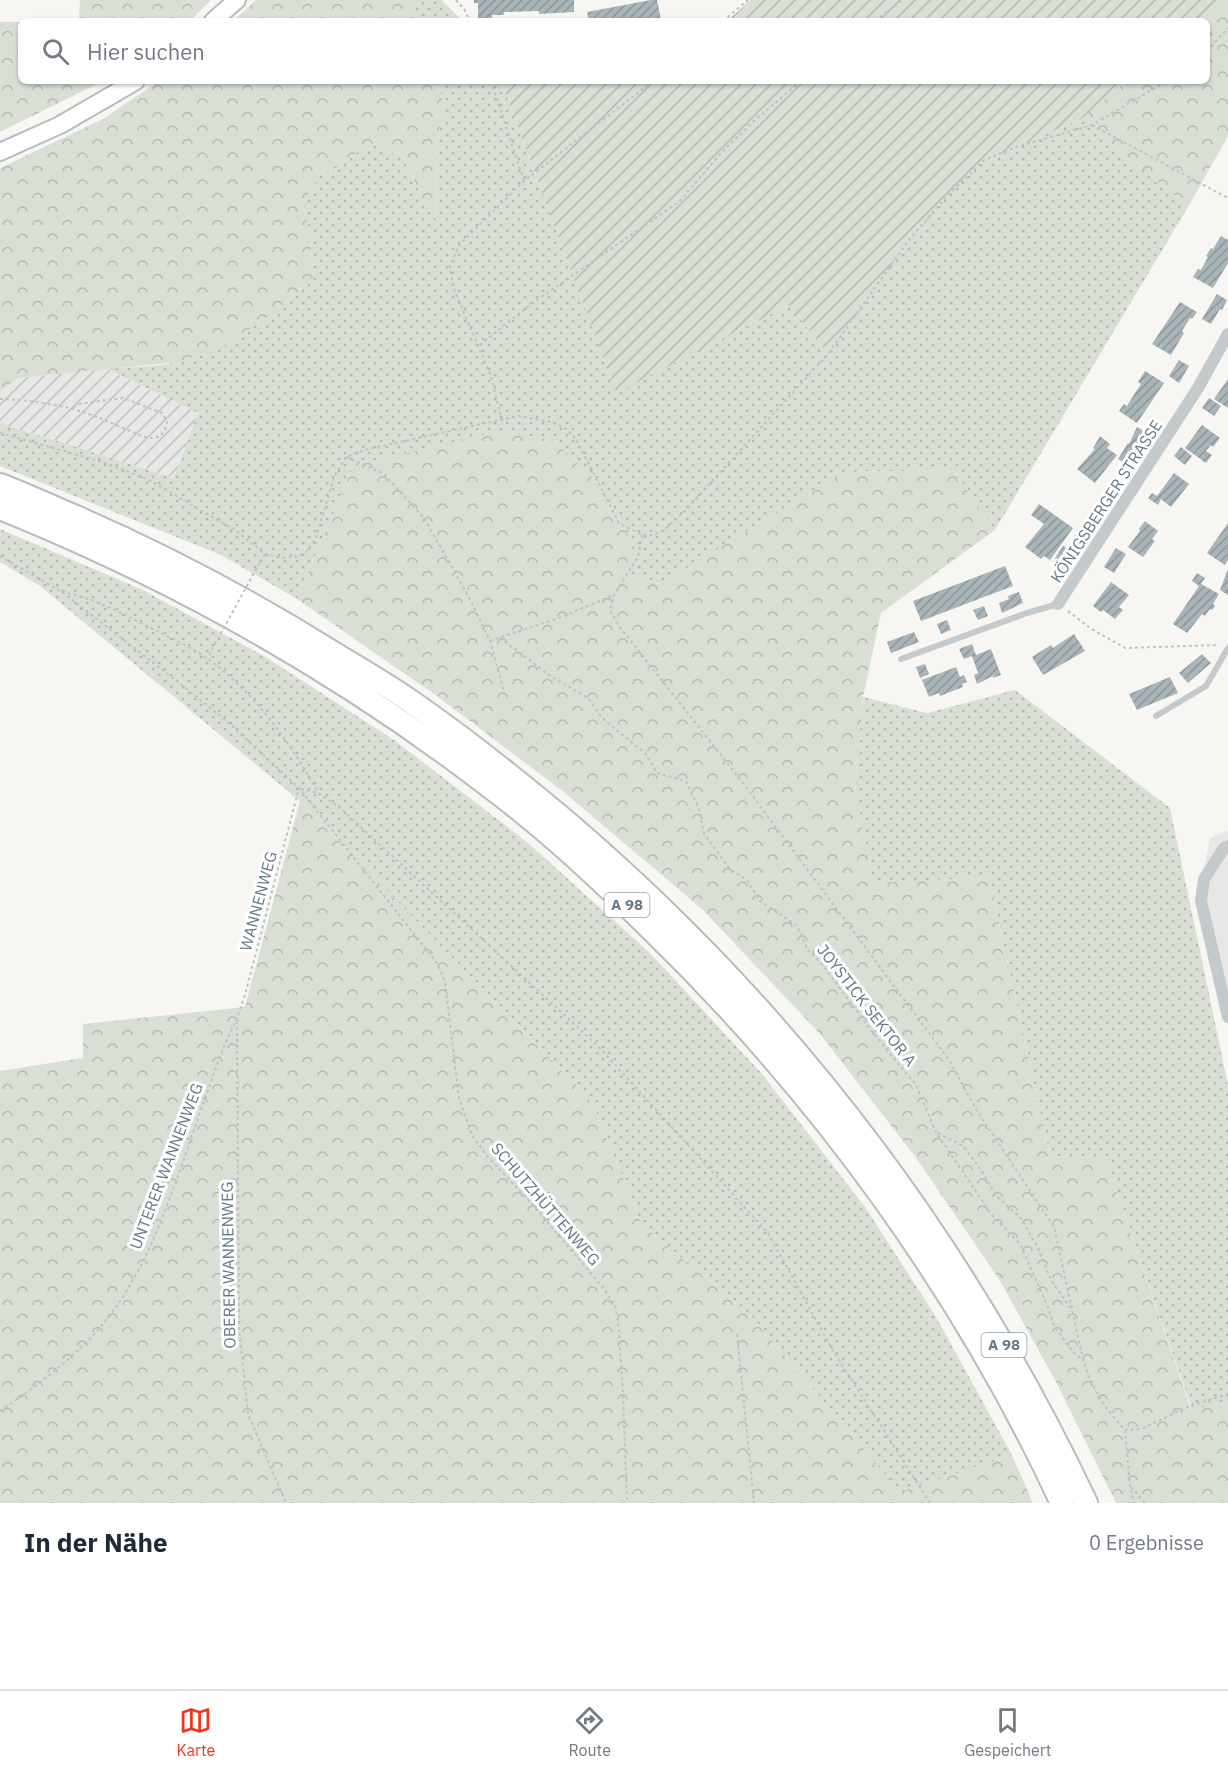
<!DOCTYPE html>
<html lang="de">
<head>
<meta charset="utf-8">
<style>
  body { margin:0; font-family:"IBM Plex Sans",sans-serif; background:#f2f2f3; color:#1f2937 }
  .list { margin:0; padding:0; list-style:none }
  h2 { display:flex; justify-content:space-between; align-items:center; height:78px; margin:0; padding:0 24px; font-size:26px }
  h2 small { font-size:20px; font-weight:400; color:#747a83 }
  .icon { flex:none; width:33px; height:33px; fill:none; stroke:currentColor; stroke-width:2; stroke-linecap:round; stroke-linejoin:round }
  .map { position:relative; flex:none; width:1228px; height:1503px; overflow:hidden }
  .search { position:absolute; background:#fff; box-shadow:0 2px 4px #0004; left:18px; right:18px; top:18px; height:66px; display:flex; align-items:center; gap:15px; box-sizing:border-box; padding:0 21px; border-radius:9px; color:#747a83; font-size:22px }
  .sheet { height:186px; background:#fff }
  nav { display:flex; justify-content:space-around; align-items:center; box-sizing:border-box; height:84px; border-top:2px solid #e0e1e3; background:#fff; font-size:16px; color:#747a83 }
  nav a { display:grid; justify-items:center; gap:3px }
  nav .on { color:#f0361a }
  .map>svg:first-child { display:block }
  .built { fill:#e7e8e6 }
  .industrial { fill:url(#industrial-furrows) }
  .grass { fill:url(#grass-dots) }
  .forest { fill:url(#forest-crowns) }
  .garden { fill:url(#garden-furrows) }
  .building { fill:url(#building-hatch) }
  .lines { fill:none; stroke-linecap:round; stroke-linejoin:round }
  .secondary-casing { stroke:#b6bcc0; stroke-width:20 }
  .motorway-casing { stroke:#b8bcbf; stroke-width:26 }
  .path { stroke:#bfc2c4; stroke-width:2; stroke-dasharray:3 3; stroke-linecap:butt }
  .service { stroke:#c4c9cb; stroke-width:6 }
  .minor { stroke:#c4c9cb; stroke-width:12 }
  .secondary { stroke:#fff; stroke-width:16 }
  .motorway { stroke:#fff; stroke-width:22 }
  .path-bridge { stroke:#bfc2c4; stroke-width:2; stroke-dasharray:3 3; stroke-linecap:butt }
  .labels { text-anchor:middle; stroke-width:6; stroke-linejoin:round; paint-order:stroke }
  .shield { fill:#fff; stroke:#92a2aa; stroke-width:1.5 }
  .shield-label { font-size:15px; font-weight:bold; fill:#637a86 }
  .street-label { font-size:16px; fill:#637a86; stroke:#fff }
</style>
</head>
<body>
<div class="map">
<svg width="1228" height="1503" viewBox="0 0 1228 1503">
  <defs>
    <pattern id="industrial-furrows" width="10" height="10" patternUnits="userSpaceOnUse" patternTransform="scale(1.5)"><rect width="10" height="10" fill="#e7e8e6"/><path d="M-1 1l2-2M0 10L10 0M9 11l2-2" fill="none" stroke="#bfc1c0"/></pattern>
    <pattern id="grass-dots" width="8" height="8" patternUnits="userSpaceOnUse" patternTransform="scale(1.5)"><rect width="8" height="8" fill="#d9dfd4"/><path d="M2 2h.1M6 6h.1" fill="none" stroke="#b4bab2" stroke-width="1.8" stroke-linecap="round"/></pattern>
    <pattern id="forest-crowns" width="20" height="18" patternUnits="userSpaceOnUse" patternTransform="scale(1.5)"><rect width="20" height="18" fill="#d9dfd4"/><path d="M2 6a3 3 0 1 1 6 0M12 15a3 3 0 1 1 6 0" fill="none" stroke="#b4bab2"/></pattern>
    <pattern id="garden-furrows" width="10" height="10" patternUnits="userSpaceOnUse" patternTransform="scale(1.5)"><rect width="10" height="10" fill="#d9dfd4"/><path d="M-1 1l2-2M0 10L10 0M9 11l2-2" fill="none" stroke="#b4bab2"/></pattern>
    <pattern id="building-hatch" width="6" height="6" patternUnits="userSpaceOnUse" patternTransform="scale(1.5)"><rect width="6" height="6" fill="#aab5b9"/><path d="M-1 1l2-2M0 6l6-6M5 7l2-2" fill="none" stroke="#8e989c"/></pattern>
  </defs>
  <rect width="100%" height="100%" fill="#f7f6f3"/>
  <!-- built -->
  <path class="built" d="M1228,830V1022L1201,882L1210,838Z"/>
  <!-- industrial -->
  <path class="industrial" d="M107,369L198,413L174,478L0,423V391L19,378Z"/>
  <!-- grass -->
  <path class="grass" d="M412,0H441L463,21H418Z
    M437,81H501L616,392L789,305L828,353L908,241L947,196L983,162L1081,119L1188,207L995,530L953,470L845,472L661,584L625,575L640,556L598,484L353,466L297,599L221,555L0,466V423L174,478L198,413L107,369C130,367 159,367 181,361C234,347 274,313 314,278L309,231L303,203L320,174L336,168L370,143L404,158L423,200L437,219L436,154L444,104Z
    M0,529L143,590L264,656L394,740L527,842L651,954L762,1074L865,1207L936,1317L1012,1455L900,1492L752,1317L642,1225L592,1102L300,801L40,586L0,562Z
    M1015,690L1170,808L1228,1085V1402L1192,1409L1105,1159L1050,1156L989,877L873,884L855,788L863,697L927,713Z"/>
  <!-- forest -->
  <path class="forest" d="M80,0H211L190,21H77H79Z
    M256,0H412L418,21H233Z
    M1223,0H1228V136L1188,207L1081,119L1127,81H1207V21H1198Z
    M0,22H21V81H103L0,132Z
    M159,81H437L444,104L436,154L437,221L423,200L404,158L370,143L336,168L320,174L303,203L309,231L314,278L268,317L224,346L180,362L19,378L0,391V168L103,119Z
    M499,431L553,440L598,484L640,556L626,575L660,584L844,472L953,470L995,530L881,613L863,697L855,788L873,883L989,877L1050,1156L1105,1158L1191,1409L1228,1402V1503H1116L1055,1380L999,1279L914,1155L820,1034L702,909L565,793L437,696L297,599L353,466Z
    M300,801L592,1102L642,1225L752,1317L900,1492L1012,1455L1033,1503H0V1071L83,1058V1024L245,1007Z"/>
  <!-- garden -->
  <path class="garden" d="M751,0H1223L1198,21H727Z
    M501,81H1127L1081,119L983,162L947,196L908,241L828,354L789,305L616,393Z"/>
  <!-- building -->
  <path class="building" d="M474,0H574V12L539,14V11L504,12V15H492V18H478V3H474Z
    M651,0H657L661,20L589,21L587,12Z
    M1221,236L1228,240V263L1213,288L1193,277L1198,269L1201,270L1208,257L1206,256L1211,248L1213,249Z
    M1217,294L1227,300L1222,310L1220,309L1211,324L1202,319Z
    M1180,302L1197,312L1192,319L1190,318L1182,331L1184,333L1171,355L1152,344Z
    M1179,360L1189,366L1179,383L1169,376Z
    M1145,371L1164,383L1137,423L1119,411L1124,404L1127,406L1135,393L1141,384L1138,382Z
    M1228,379V408L1214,399Z
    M1209,398L1221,406L1214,416L1202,408Z
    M1202,425L1220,438L1213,447L1211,445L1206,451L1212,455L1206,463L1185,448Z
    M1137,427L1149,434L1129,466L1118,459L1128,443L1129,444Z
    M1100,436L1110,444L1107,448L1117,455L1095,483L1077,469L1095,449L1093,448Z
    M1181,447L1192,456L1185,465L1174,456Z
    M1174,473L1189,484L1171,507L1161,499L1158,505L1148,498L1152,493L1157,496Z
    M1039,504L1073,528L1050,560L1044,556L1041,559L1025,547L1044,524L1031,515Z
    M1145,521L1158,531L1152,539L1155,541L1143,557L1128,547L1140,531L1139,529Z
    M1228,523V560L1225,565L1207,553Z
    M1075,535L1085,542L1079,552L1069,546Z
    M1063,546L1073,552L1062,570L1053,561Z
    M1116,548L1126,554L1114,573L1104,567Z
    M1005,566L1013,586L921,621L913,601Z
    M1228,569V595L1220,590Z
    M1197,573L1205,578L1201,584L1219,594L1213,604L1215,606L1212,610L1210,609L1205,616L1202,614L1187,633L1173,624L1199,586L1192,581Z
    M1111,582L1129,595L1119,607L1123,610L1115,619L1103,610L1101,612L1093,606Z
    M1019,592L1023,603L1002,613L999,603L1009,599L1008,596Z
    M984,606L988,616L978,620L973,610Z
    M947,620L951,630L941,634L937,624Z
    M914,632L919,642L891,653L887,642Z
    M1074,634L1085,651L1043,675L1032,657L1051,645L1053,648Z
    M972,644L976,655L991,649L1001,675L993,678V676L977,684L974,675L978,673L972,656L964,659L959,649Z
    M1202,654L1211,663L1188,683L1179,673Z
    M925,664L929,674L920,678L916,667Z
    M956,667L960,677L964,675L967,682L962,684L963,687L940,696L939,693L929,697L922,680Z
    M1170,677L1178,693L1137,710L1129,694Z"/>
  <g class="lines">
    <!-- secondary casing -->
    <g class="secondary-casing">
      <path id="secondary" d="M213,21L237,0
        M0,152L60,125L136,81"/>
    </g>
    <!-- motorway casing -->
    <g class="motorway-casing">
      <path id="motorway" d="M0,485C26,495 52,507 78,518C167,557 252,602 335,654C361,670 388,685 413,703C465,739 515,779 564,820C787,1010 961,1239 1086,1503
        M0,508C176,579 343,673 493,789C549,831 600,879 650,928C820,1093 962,1288 1062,1503"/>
    </g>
    <!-- path -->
    <path class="path" d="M456,0L464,9L470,21
      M723,21L748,0
      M875,21L903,0
      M1207,51L1228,28
      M491,81L524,181
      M1092,125L1228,198
      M480,345L527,307L680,201L721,153L755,120L801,81
      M0,399C32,400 67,405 97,417C109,421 138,436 149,438C161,439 166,431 167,421L162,413L123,398L78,404L70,410
      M502,421L491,376L453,287L450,266L460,244L524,181L653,81
      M0,433L99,461L147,479L235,530L265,554L281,558L295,557L305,553L316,538L334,477L346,457L368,449L518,416L551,422L565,428L576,439L619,523L642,535H652L663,531L683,513L828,354L908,241L947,196L983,161L1016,147L1092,125L1167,81
      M346,457L384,474L424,518L469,597L490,641L504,692
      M642,535L638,557L614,595L610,610L619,626L746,787L949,1060L977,1111L1054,1227L1083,1359C1092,1389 1104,1407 1125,1430L1141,1429L1192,1405L1228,1394
      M0,556L62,592L178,682L229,723L299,788L437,963L445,982L459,1098L472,1135L487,1156L534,1206L605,1290L615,1306L618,1320L623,1394L627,1503
      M260,562L265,554
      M62,592C90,597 118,611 143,624C164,635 188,645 208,659C253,691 292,744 318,793
      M1068,611L1090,628L1125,648L1219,645
      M500,638L552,677L588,698L602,718L645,753L657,773L686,781L699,809L704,834L730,869L747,880L760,901L796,925L802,936L807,949L821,963L873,1033L916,1085L936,1132L991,1214L1020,1244L1048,1307L1054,1326L1073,1352L1082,1359
      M490,641L559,618L614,595
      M301,789L318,793L339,807L597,1045L768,1233L832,1349L930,1503
      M237,1021L239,1327L248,1414L286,1503
      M938,1133L963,1146L982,1171L996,1196L1020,1217L1038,1248L1051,1280L1071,1309
      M737,1334L754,1503
      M0,1411C44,1381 88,1348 118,1304C148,1260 165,1212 183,1162C196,1123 210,1084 224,1046L237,1018L245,995L299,788
      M1125,1430L1130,1485L1134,1503
      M1131,1487L1145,1503"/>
    <!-- service -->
    <path class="service" d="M901,659L1027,613L1058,604
      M1156,716L1206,686L1228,648"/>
    <!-- minor -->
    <path class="minor" d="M1058,604L1198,388L1228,334
      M1228,846L1224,848L1204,879L1201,901L1228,1017"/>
    <!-- secondary -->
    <use href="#secondary" class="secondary"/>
    <!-- motorway -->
    <use href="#motorway" class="motorway"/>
    <!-- path-bridge -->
    <path class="path-bridge" d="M209,655L260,562"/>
  </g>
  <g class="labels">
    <!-- shield labels -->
    <g class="shield">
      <rect x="604.5" y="893" width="45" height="24" rx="4.5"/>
      <rect x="981.5" y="1333" width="45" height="24" rx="4.5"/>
    </g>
    <g class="shield-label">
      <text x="627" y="910">A 98</text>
      <text x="1004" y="1350">A 98</text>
    </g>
    <!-- street labels -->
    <g class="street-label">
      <text transform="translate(1106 501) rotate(-57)" y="6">KÖNIGSBERGER STRASSE</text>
      <text transform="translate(258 901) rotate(-75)" y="6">WANNENWEG</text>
      <text transform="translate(867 1005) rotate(52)" y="6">JOYSTICK SEKTOR A</text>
      <text transform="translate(166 1166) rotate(-69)" y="6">UNTERER WANNENWEG</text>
      <text transform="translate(546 1204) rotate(49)" y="6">SCHUTZHÜTTENWEG</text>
      <text transform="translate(228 1265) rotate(-91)" y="6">OBERER WANNENWEG</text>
    </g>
  </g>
</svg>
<div class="search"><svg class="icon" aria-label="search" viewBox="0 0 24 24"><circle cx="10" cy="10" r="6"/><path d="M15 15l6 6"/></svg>Hier suchen</div>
</div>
<section class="sheet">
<h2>In der Nähe<small>0 Ergebnisse</small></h2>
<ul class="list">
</ul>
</section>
<nav>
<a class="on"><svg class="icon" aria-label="map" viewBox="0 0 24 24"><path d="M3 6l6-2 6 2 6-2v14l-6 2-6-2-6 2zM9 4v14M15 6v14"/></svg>Karte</a>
<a><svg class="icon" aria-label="directions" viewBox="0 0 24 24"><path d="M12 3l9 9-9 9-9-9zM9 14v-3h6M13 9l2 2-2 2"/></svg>Route</a>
<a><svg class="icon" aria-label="saved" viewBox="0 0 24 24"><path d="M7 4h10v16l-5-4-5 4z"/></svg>Gespeichert</a>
</nav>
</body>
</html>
